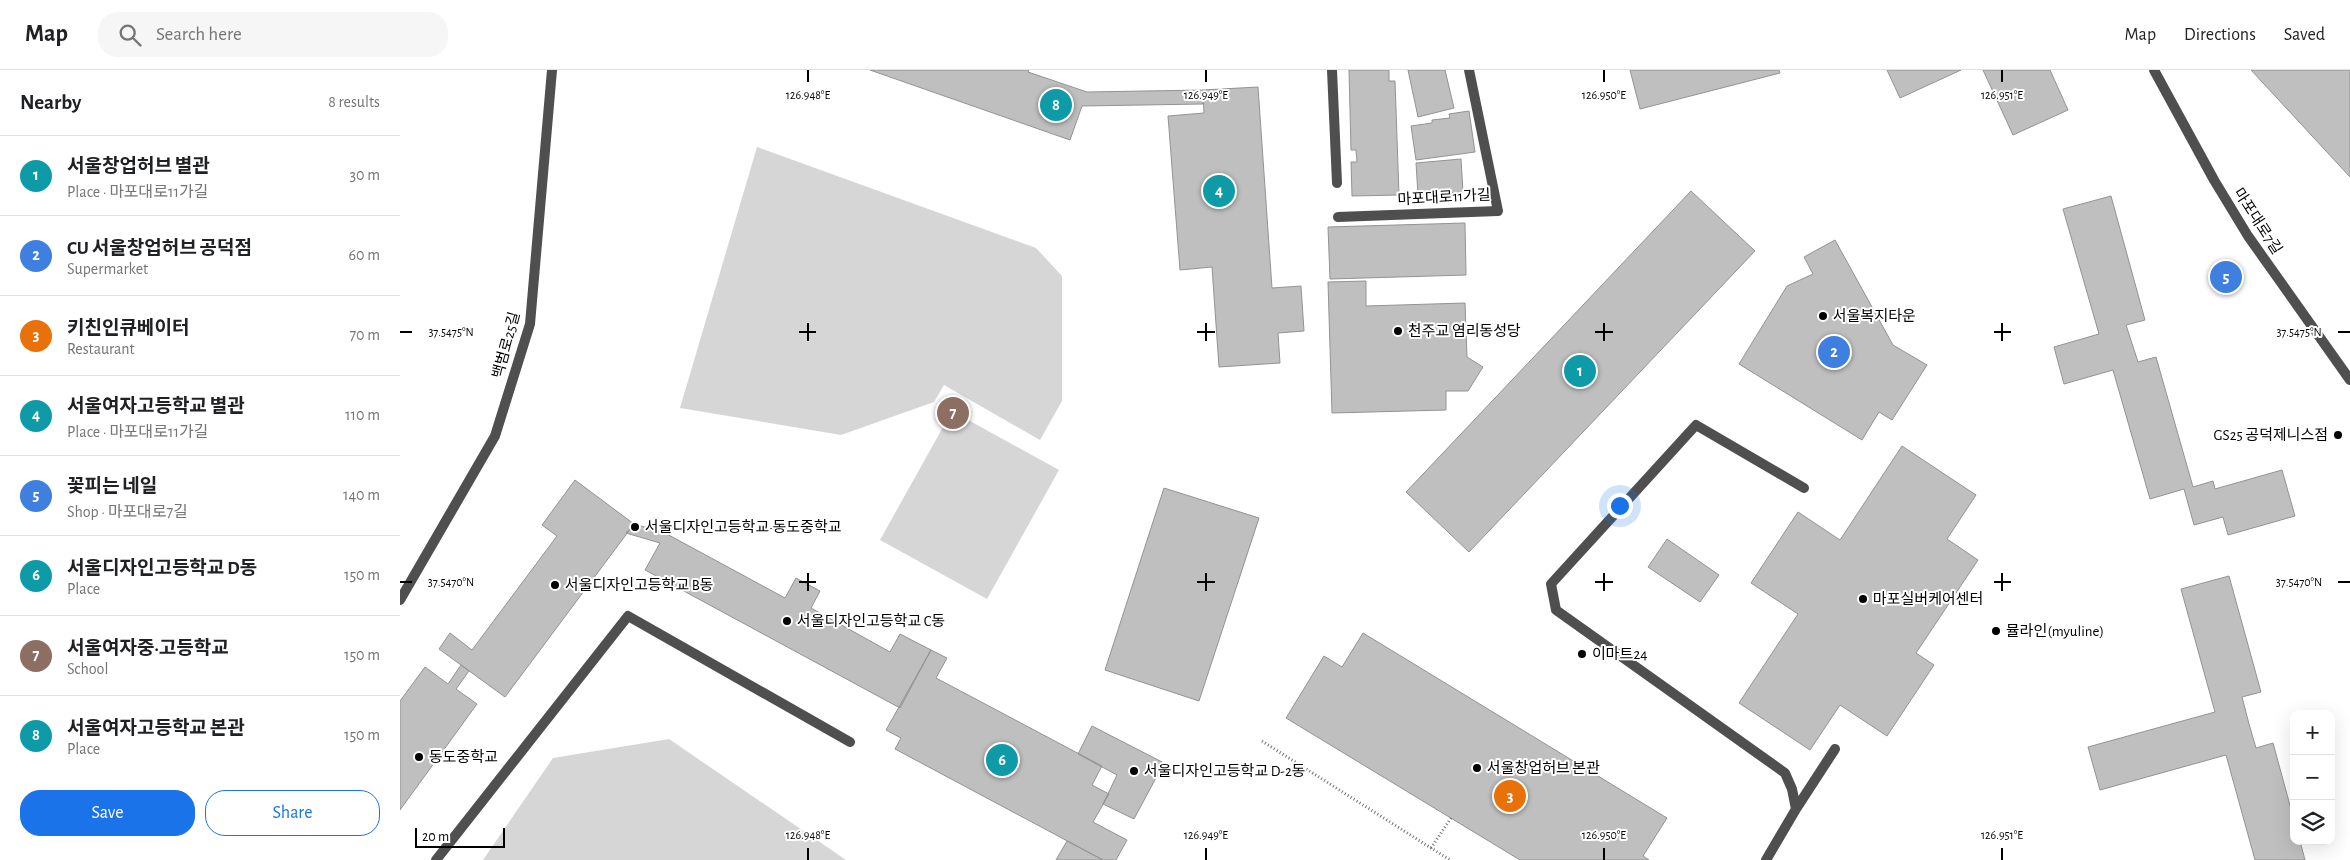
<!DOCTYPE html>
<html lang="en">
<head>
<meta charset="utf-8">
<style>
  body { margin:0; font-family:"Alegreya Sans","Noto Sans KR",sans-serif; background:#f6f6f6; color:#202124 }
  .controls { position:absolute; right:15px; bottom:15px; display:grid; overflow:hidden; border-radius:10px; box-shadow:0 5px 20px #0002 }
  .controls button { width:45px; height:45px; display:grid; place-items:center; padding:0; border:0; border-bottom:1px solid #e0e0e0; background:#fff; color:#202124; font:25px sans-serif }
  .scale { position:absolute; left:15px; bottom:12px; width:90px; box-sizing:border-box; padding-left:5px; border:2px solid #000; border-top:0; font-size:14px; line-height:18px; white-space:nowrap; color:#000; -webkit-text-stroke:4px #fff; paint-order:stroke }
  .you { position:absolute; left:1219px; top:435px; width:18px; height:18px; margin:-12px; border:4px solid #fff; border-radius:50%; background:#1a73e8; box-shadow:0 0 0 8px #1a73e833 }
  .badge { display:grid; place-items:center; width:32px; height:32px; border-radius:50%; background:#1a73e8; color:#fff; font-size:16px; font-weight:700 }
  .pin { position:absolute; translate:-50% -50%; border:2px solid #fff; box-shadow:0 1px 5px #0006 }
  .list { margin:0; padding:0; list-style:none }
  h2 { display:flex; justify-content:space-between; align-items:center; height:65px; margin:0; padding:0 20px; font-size:21px }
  h2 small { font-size:16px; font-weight:400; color:#757577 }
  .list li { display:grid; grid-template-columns:32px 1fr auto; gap:15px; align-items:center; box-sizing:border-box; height:80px; padding:0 20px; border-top:1px solid #e0e0e0 }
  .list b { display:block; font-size:19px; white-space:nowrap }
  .list p { margin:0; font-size:16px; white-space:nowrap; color:#757577 }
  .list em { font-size:16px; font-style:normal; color:#757577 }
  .actions { display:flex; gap:10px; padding:15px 20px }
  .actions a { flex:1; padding:11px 0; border:1px solid #1a73e8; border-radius:20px; text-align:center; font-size:18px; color:#1a73e8 }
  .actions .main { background:#1a73e8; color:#fff }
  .icon { flex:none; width:28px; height:28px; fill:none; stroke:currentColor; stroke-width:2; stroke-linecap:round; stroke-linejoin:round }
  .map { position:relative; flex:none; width:1950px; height:790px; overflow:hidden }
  header { display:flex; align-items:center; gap:30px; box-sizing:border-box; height:70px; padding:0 25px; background:#fff; border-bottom:1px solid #e0e0e0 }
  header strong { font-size:24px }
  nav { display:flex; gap:28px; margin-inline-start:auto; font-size:18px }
  .search { width:350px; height:45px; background:#f6f6f6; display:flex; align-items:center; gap:12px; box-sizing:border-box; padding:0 18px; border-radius:20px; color:#757577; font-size:19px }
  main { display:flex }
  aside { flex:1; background:#fff }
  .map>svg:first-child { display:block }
  .green { fill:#d6d6d6 }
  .building { fill:#bfbfbf; stroke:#939393 }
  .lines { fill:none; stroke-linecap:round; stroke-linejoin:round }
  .path { stroke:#717171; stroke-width:3; stroke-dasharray:1 2.5; stroke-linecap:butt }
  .service { stroke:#4f4f4f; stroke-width:10 }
  .minor { stroke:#4f4f4f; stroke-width:10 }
  .ticks { fill:none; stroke:#000; stroke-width:2 }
  .poi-dot { fill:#000; stroke:#fff; stroke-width:2 }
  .labels { text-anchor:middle; stroke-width:4; stroke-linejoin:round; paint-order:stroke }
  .street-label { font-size:15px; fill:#000; stroke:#fff }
  .poi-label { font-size:15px; fill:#000; stroke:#fff; text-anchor:start }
  .ticks-label { font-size:12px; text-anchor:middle; fill:#000; stroke:#fff; stroke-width:4; stroke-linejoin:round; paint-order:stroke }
</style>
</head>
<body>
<header>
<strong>Map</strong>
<div class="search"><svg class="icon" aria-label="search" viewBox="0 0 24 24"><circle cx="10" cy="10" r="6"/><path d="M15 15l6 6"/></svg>Search here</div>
<nav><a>Map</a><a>Directions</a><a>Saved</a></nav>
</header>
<main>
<aside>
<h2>Nearby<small>8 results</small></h2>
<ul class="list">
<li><span class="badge" style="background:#0f9aa8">1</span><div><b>서울창업허브 별관</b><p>Place · 마포대로11가길</p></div><em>30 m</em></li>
<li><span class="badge" style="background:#3f7fe0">2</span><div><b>CU 서울창업허브 공덕점</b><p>Supermarket</p></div><em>60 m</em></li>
<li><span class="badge" style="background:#e8710a">3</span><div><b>키친인큐베이터</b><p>Restaurant</p></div><em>70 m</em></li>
<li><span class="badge" style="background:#0f9aa8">4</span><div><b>서울여자고등학교 별관</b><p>Place · 마포대로11가길</p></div><em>110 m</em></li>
<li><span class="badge" style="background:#3f7fe0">5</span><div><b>꽃피는 네일</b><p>Shop · 마포대로7길</p></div><em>140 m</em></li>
<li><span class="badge" style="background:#0f9aa8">6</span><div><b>서울디자인고등학교 D동</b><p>Place</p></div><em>150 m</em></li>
<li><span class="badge" style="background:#8d6e63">7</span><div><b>서울여자중·고등학교</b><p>School</p></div><em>150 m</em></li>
<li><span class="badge" style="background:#0f9aa8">8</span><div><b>서울여자고등학교 본관</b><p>Place</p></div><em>150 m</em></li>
</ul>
<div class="actions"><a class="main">Save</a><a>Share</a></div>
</aside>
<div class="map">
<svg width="1950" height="790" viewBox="0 0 1950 790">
  <rect width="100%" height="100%" fill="#fff"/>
  <!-- green -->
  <path class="green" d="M357,77L636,178L662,206V331L640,370L544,315L534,332L441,365L280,338Z
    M552,341L659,400L587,529L480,470Z
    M269,669L446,790H83L153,688Z"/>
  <!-- building -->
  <path class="building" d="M470,0H629L628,2L687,22L803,20V34L682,36L670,70Z
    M949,0H989V11H995L999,125L952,126L951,92H957L956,80H951Z
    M1008,0H1045L1054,38L1018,47Z
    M1230,0H1379L1380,3L1240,39Z
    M1487,0H1561L1500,28Z
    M1583,0H1650L1668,40L1613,65Z
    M1851,0H1950V107Z
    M858,17L872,218L901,216L904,261L878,263L880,293L819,297L812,197L780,200L768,46L804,43L803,20Z
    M1069,41L1075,82L1016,90L1011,56L1032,53V50L1050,48L1049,44Z
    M1061,89L1063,122L1018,125L1016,93Z
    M1291,121L1355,181L1069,482L1006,422Z
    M1711,126L1745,250L1726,255L1738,292L1756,287L1793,417L1813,411L1815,419L1882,400L1895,446L1828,465L1823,447L1794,455L1784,419L1750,429L1713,300L1664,314L1654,277L1699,264L1663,139Z
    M1065,153L1066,205L930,209L928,157Z
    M1435,170L1493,275L1527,295L1492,350L1479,342L1462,370L1339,294L1387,216L1413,204L1404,187Z
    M966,211V236L1065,233L1067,287L1083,297L1068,321H1046V340L932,343L928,212Z
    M1502,376L1576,425L1547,469L1578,490L1516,583L1534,595L1487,666L1440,635L1410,680L1339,633L1398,544L1351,513L1398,442L1440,470Z
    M175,410L234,454L105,627L39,579L50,563L72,580L157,466L142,455Z
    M764,418L859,448L799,631L705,600Z
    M234,454L265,463L385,528L396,508L420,521L411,538L490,582L500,564L531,580L500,638L245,500L260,473L226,463Z
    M1267,469L1319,505L1300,532L1248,497Z
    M1829,506L1861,622L1842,627L1849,654L1856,678L1873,673L1894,750V771H1900L1905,790H1855L1826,685L1700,720L1688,677L1815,642L1781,519Z
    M963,563L1267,748L1243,786L1249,790H1120L886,648L924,586L942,597Z
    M531,580L547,588L536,608L702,696L692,715L709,724L693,752L727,770L716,790H703L495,679L501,668L486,660Z
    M61,595L69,601L56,619L77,634L0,740V631L25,597L48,614Z
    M692,656L764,693L734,749L703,734L717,705L678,684Z
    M667,771L703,790H656Z"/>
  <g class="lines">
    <!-- path -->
    <path class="path" d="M862,671L1050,790
      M1031,778L1051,748"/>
    <!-- service -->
    <path class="service" d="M1396,739L1435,679
      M36,790L228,546L450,672
      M1366,790L1396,739L1392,719L1385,703L1156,540L1151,514L1296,355L1404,418"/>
    <!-- minor -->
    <path class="minor" d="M932,0L937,113
      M1754,0L1814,110L1848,166L1950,310
      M938,147L1098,141L1069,0
      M0,530L95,366L130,254L152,0"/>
  </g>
  <!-- ticks -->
  <path class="ticks" d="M408,0V12M806,0V12M1204,0V12M1602,0V12M408,253V271M806,253V271M1204,253V271M1602,253V271M0,262H12M399,262H416M797,262H815M1195,262H1213M1594,262H1611M1938,262H1950M408,503V521M806,503V521M1204,503V521M1602,503V521M0,512H12M399,512H416M797,512H815M1195,512H1213M1594,512H1611M1938,512H1950M408,778V790M806,778V790M1204,778V790M1602,778V790"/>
  <!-- markers -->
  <g class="poi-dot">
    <circle cx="1423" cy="246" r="5"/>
    <circle cx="998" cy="261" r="5"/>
    <circle cx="1938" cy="365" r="5"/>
    <circle cx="235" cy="457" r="5"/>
    <circle cx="155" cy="515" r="5"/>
    <circle cx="1463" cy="529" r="5"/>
    <circle cx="387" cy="551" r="5"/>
    <circle cx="1596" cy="561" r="5"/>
    <circle cx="1182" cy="584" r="5"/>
    <circle cx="19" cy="687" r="5"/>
    <circle cx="1077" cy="698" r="5"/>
    <circle cx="734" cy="701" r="5"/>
  </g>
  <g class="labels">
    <!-- street labels -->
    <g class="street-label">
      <text transform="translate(1044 127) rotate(-3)" y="5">마포대로11가길</text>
      <text transform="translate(1858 151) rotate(57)" y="5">마포대로7길</text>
      <text transform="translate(106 275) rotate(-75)" y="5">백범로25길</text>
    </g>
    <!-- poi labels -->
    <g class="poi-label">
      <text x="1433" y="251">서울복지타운</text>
      <text x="1008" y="266">천주교 염리동성당</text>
      <text x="1928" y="370" text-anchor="end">GS25 공덕제니스점</text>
      <text x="245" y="462">서울디자인고등학교·동도중학교</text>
      <text x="165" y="520">서울디자인고등학교 B동</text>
      <text x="1473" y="534">마포실버케어센터</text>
      <text x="397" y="556">서울디자인고등학교 C동</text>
      <text x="1606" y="566">뮬라인(myuline)</text>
      <text x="1192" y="589">이마트24</text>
      <text x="29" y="692">동도중학교</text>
      <text x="1087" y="703">서울창업허브 본관</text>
      <text x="744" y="706">서울디자인고등학교 D-2동</text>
    </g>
  </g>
  <g class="ticks-label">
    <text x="408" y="29">126.948°E</text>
    <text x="806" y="29">126.949°E</text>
    <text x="1204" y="29">126.950°E</text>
    <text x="1602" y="29">126.951°E</text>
    <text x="51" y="266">37.5475°N</text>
    <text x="1899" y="266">37.5475°N</text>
    <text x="51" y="516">37.5470°N</text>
    <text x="1899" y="516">37.5470°N</text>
    <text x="408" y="769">126.948°E</text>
    <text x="806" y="769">126.949°E</text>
    <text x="1204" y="769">126.950°E</text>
    <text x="1602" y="769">126.951°E</text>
  </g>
</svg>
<div class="controls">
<button>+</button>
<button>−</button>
<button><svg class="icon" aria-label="layers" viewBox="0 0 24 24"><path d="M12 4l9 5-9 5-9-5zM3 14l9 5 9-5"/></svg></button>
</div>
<div class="scale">20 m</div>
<div class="you"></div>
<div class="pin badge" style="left:1180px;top:301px;background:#0f9aa8">1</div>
<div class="pin badge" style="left:1434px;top:282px;background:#3f7fe0">2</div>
<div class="pin badge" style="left:1110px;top:726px;background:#e8710a">3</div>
<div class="pin badge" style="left:819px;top:121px;background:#0f9aa8">4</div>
<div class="pin badge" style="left:1826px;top:207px;background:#3f7fe0">5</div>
<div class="pin badge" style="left:602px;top:690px;background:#0f9aa8">6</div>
<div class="pin badge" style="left:553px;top:343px;background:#8d6e63">7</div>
<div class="pin badge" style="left:656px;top:35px;background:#0f9aa8">8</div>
</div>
</main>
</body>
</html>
